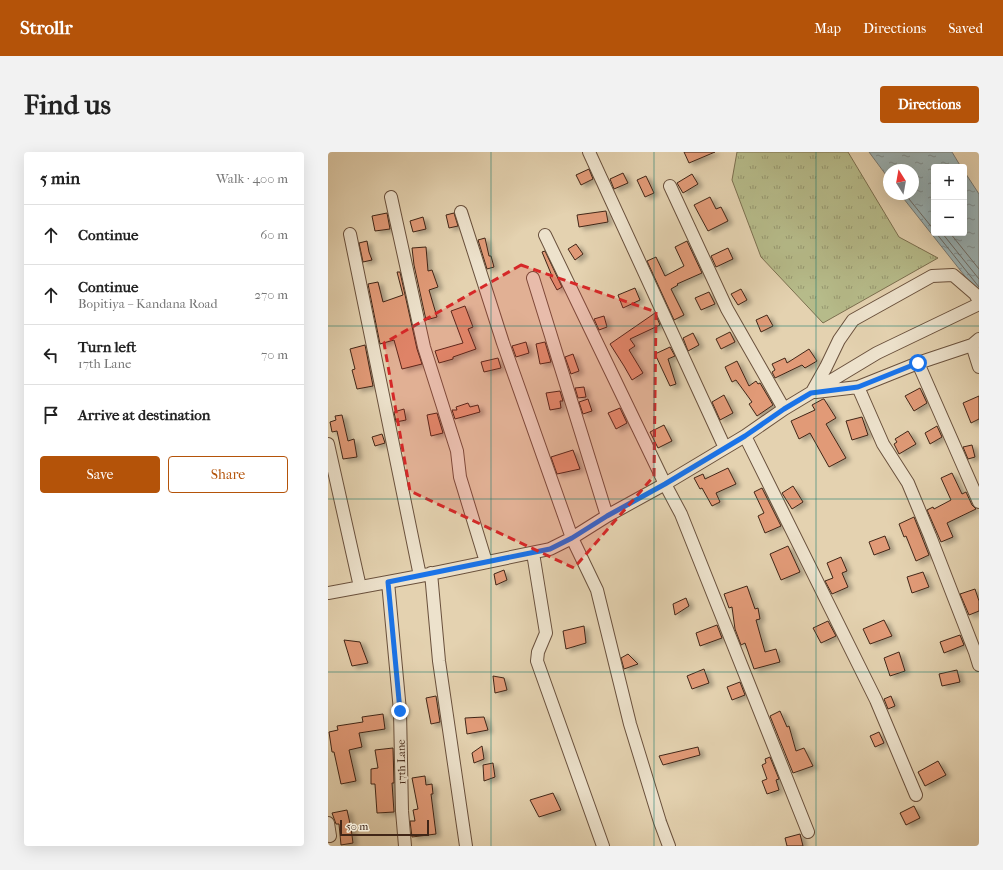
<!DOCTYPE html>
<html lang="en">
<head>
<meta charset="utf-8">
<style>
  body { margin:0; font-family:"IM FELL French Canon",serif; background:#f2f2f2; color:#222 }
  .controls { position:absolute; right:12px; top:12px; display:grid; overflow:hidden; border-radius:4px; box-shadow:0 4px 16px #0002 }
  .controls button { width:36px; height:36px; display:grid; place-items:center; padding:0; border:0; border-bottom:1px solid #e0e0e0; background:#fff; color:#222; font:20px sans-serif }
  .compass { position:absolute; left:555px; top:12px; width:36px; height:36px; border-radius:50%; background:#fff; box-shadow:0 4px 16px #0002; rotate:349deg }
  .scale { position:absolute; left:12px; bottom:10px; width:89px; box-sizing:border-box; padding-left:4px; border:2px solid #412617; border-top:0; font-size:11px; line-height:14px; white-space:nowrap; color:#412617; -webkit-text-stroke:3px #ede2cc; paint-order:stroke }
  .stop { position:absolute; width:12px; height:12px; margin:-9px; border:3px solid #1a73e8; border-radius:50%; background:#fff }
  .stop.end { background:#1a73e8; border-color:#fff; box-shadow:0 1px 4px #0008 }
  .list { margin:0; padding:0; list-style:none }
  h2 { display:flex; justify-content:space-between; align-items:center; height:52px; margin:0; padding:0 16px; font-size:17px }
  h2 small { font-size:13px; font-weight:400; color:#767676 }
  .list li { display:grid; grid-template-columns:26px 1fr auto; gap:12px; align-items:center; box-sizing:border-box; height:60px; padding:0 16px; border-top:1px solid #e0e0e0 }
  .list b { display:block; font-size:15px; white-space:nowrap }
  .list p { margin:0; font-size:13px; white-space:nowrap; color:#767676 }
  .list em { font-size:13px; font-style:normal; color:#767676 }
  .actions { display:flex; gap:8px; padding:12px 16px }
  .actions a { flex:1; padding:9px 0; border:1px solid #b45309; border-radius:4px; text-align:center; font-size:14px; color:#b45309 }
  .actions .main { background:#b45309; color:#fff }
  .icon { flex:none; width:22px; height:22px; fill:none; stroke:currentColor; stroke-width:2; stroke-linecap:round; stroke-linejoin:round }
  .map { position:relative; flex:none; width:651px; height:694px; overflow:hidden; border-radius:4px }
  header { display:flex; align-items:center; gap:24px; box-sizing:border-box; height:56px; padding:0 20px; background:#b45309; color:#fff }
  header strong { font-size:19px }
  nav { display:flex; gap:22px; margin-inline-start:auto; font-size:14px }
  .intro { display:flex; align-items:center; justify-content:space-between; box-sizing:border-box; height:96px; padding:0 24px }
  h1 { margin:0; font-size:28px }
  .button { padding:10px 18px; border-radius:4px; background:#b45309; color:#fff; font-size:14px; font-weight:700 }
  main { display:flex; gap:24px; padding:0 24px }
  aside { flex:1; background:#fff; border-radius:4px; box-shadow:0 4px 16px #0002 }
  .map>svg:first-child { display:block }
  .grass { fill:url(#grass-tufts); stroke:#7c7050 }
  .water { fill:url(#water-ripples); stroke:#777b77 }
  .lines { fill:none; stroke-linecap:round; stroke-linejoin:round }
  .shore { stroke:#6e6d67; stroke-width:1 }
  .building { fill:#e19a77; stroke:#412617; filter:url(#shadow) }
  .minor-casing { stroke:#6a513d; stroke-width:14 }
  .minor { stroke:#ede2cc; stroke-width:12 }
  .route { stroke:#1a73e8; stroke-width:5 }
  .marked { fill:#d62828; fill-opacity:0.2; stroke:#d62828; stroke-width:3; stroke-dasharray:8 5; stroke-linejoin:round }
  .grid { fill:none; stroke:#0f766e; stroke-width:1; stroke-opacity:0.55 }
  .labels { text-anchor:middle; stroke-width:3; stroke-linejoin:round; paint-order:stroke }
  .street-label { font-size:11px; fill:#412617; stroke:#ede2cc }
</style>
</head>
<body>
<header>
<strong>Strollr</strong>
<nav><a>Map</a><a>Directions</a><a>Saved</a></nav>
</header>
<div class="intro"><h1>Find us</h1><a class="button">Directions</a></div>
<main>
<aside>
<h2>5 min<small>Walk · 400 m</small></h2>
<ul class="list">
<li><svg class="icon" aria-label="ahead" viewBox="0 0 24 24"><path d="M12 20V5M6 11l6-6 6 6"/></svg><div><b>Continue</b></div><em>60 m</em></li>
<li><svg class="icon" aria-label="ahead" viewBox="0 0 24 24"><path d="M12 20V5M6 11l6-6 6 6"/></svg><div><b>Continue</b><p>Bopitiya – Kandana Road</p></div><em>270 m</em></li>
<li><svg class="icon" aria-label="left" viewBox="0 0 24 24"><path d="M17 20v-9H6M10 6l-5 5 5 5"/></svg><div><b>Turn left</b><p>17th Lane</p></div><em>70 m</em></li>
<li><svg class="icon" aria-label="arrive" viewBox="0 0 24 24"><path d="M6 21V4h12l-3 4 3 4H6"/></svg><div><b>Arrive at destination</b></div></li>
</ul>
<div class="actions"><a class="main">Save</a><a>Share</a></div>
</aside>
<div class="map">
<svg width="651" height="694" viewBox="0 0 651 694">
  <defs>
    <pattern id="grass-tufts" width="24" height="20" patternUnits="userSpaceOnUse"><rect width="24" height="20" fill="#b6bb8a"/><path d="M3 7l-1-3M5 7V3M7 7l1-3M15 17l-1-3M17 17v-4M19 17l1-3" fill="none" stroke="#969870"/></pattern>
    <pattern id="water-ripples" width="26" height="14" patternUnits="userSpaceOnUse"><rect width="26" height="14" fill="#9bb4b7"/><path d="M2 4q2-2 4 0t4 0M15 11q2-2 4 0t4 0" fill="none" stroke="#809294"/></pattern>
    <filter id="shadow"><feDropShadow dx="4.5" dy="2.5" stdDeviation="2" flood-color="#0004"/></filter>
  </defs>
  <rect width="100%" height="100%" fill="#e4d2b0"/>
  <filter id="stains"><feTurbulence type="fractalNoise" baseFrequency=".005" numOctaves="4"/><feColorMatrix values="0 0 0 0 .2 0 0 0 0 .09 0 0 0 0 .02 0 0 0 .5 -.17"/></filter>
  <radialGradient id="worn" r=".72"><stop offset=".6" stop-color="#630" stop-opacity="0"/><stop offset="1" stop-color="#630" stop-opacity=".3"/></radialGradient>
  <!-- grass -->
  <path class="grass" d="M409,0H520L571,85L610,106L495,171L433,105L404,28Z"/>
  <!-- water -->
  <path class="water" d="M541,0H624L633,15H606V81H636V19L651,42V142L572,42H585V18H561V27Z"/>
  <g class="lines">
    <!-- shore -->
    <path class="shore" d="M577,42L606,78
      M608,81L651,135
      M614,81L651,127
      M622,81L651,117"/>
  </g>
  <!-- building -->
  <path class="building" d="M356,0H387L361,11Z
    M261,17L265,27L253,33L248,23Z
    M295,21L300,31L286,37L282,27Z
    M364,22L370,32L355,41L349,31Z
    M318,24L326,41L317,45L309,28Z
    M382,45L388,57L393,55L400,69L380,79L366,53Z
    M278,59L280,70L251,75L249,63Z
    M59,61L62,77L47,79L44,64Z
    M126,61L130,74L121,76L118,63Z
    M95,65L98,77L85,80L82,69Z
    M157,86L161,104H163L166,115L159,117L150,88Z
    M39,89L41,100L44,108L35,110L31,91Z
    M359,89L374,121L349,132L350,133L343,137L356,163L346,168L319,109L328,105L337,124L356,114L347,95Z
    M248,92L255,102L247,108L240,97Z
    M98,95L100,119L104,118L110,135L101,138L109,165L98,168L86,113L84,96Z
    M400,96L405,107L388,115L383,104Z
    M217,99L234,135L229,138L222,125L224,124L214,100Z
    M69,120H72L89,197L94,212L74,217L66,188L52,192L40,132L50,130L55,150L75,143Z
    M307,136L312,148L295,156L290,143Z
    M413,137L419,148L410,153L403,142Z
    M381,140L387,152L373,158L367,146Z
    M137,154L145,175L140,177L148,197L125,205V207L111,211L107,199L135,191L123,159Z
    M327,161L332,173L302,187L307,194L301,198L315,221L304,228L296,214L282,192Z
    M439,163L445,174L433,180L428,168Z
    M276,164L279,175L271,178L266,167Z
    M402,180L407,190L393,197L388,187Z
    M365,181L371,193L360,199L355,186Z
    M198,190L201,201L188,205L184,194Z
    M217,190L223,210L212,212L208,192Z
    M37,193L45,234L29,237L24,218L27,217L22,197Z
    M342,195L347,204L340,207L348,232L342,234L327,202Z
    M481,197L489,209L477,216L474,213L447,226L444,220L447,218L444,212L457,206L459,211Z
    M245,202L251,219L243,222L237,205Z
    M170,206L173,216L156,220L153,210Z
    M409,209L421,234L428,229L430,232L432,231L445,253L429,264L421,252L424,250L408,228L404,230L397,215Z
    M256,235L258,245L250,246L247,236Z
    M592,236L599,251L586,259L577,244Z
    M232,239L235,249H232L233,256L222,258L218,241Z
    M396,243L405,261L392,268L384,250Z
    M651,244V267L643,271L635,251Z
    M260,247L264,259L255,262L251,250Z
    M495,247H496L508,266L498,272L518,306L501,315L482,281L471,287L463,269L487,258L484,253Z
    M140,251L142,255L150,253L152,260L127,267L124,258H129L128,255Z
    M292,256L299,271L288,277L280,261Z
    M76,257L78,268L68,270L66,260Z
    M109,261L115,281L103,284L99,263Z
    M14,263L20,289L26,287L29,305L15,307L9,279L4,280L2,270L8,268L7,264Z
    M534,265L540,283L524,288L518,269Z
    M336,273L344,289L330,296L322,280Z
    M609,274L614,285L602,292L597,281Z
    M580,279L588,292L571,302L566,292L569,290L567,287Z
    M54,282L57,291L47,294L44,285Z
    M644,293L647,305L640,307L635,295Z
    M245,298L252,317L229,322L223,305Z
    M400,316L408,332L388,341L392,350L384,354L374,336L372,337L366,326L375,322L377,327Z
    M624,321L634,342L638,340L644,353L648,357L619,371L625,385L613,390L599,358L605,355L606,357L623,348L613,326Z
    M465,334L475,350L464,357L454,341Z
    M434,336L453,374L437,381L430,364L436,361L426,340Z
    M586,365L601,403L588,409L578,384L576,385L571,372Z
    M557,384L562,397L546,403L541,390Z
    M460,394L472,420L453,428L442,402Z
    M513,405L519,419L514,421L520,435L504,442L497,429L505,426L499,411Z
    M176,418L179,428L168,433L166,422Z
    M595,420L601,435L584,441L579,425Z
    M419,434L427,457L430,456L432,467L428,468L437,500L448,497L452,510L426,517L417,491L413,493L407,477L404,455L401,456L396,442Z
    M647,437L651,449V459L641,463L632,442Z
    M358,446L361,454L347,463L345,452Z
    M556,468L564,484L542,492L535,477Z
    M500,469L508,484L493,491L485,476Z
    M389,473L394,486L372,494L368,481Z
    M256,474L258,491L238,497L235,479Z
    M632,483L636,493L616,501L612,490Z
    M16,488L32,490L40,511L24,514Z
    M571,500L577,519L562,524L556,506Z
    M300,502L310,512L296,517L293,506Z
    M376,517L381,531L364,537L359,524Z
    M629,518L632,530L614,534L611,522Z
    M165,524L176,526L179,538L167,541Z
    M412,530L417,543L404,548L399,535Z
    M108,544L112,570L103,572L98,546Z
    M563,544L567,554L560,557L556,547Z
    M452,559L459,575L461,574L468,599L476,596L485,614L465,621L442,564Z
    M55,562L57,577L31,581L34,595L21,598L28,629L13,632L6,600H4L1,580L10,578L9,574L35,570L34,565Z
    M156,565L160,578L139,582L137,566Z
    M551,580L556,591L547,595L542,584Z
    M154,594L156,607L146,611L144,601Z
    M370,595L372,603L335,613L331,604Z
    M65,596L66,631H64L66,660L49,661L47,632H43V617L50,616L47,598Z
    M442,605L451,627L448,628L451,638L439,642L434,629L439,627L434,613L438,611L437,607Z
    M610,609L618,623L597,634L590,620Z
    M165,611L167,625L156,629L155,613Z
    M97,624L98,633L104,632L105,642H103L108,682L84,685L82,669H87L85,658L90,657L84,626Z
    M225,641L233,658L211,665L202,648Z
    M586,654L592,666L578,673L572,661Z
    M19,658L23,676L25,691L13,693L11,672H8L4,661Z
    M472,682L475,694H459L457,686Z"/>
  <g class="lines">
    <!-- minor casing -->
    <g class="minor-casing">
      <path id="minor" d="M261,0L397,296
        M342,34L399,157L456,257
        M63,45L96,195L129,299L132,325L158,410
        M133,60L175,191L244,386L269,438L302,572L332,670L341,694
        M22,82L92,424
        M217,83L337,332L353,362L480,680
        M205,126L279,364
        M644,193L651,215
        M590,211L651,350
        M530,235L555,292L580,331L602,384L647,500L651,513
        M484,240L498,215L511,188L525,168L604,124L625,123L647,142L651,149
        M488,240L530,235L590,211L644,193L651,187
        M417,284L548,548L588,643
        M0,292L32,435
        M205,401L218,481L210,500L209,509L275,694
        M103,421L111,509L138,694
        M60,430L72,559L74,659L77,694
        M0,441L92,424L222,397L244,386L279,364L337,332L417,284L456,257L549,201L651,152
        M0,671L2,684"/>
    </g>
    <!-- minor -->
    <use href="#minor" class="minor"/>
  </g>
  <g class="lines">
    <!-- route -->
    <path class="route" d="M72,559L60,430L222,397L244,386L279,364L337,332L417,284L456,257L483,241L530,235L590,211"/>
  </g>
  <!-- marked area -->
  <path class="marked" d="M193,113L328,160L326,324L246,416L82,339L56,191Z"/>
  <!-- grid -->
  <path class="grid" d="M163,0V694M326,0V694M488,0V694M0,174H651M0,347H651M0,520H651"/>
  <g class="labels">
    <!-- street labels -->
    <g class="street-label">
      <text transform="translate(73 610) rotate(-91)" y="4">17th Lane</text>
    </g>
  </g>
  <rect width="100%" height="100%" filter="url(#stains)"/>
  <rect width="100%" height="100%" fill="url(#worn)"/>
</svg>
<div class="controls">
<button>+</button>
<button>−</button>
</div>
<svg class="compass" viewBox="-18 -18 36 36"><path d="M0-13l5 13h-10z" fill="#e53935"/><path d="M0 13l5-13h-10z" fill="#767676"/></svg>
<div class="scale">50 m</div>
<div class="stop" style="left:590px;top:211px"></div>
<div class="stop end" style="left:72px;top:559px"></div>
</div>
</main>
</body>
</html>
